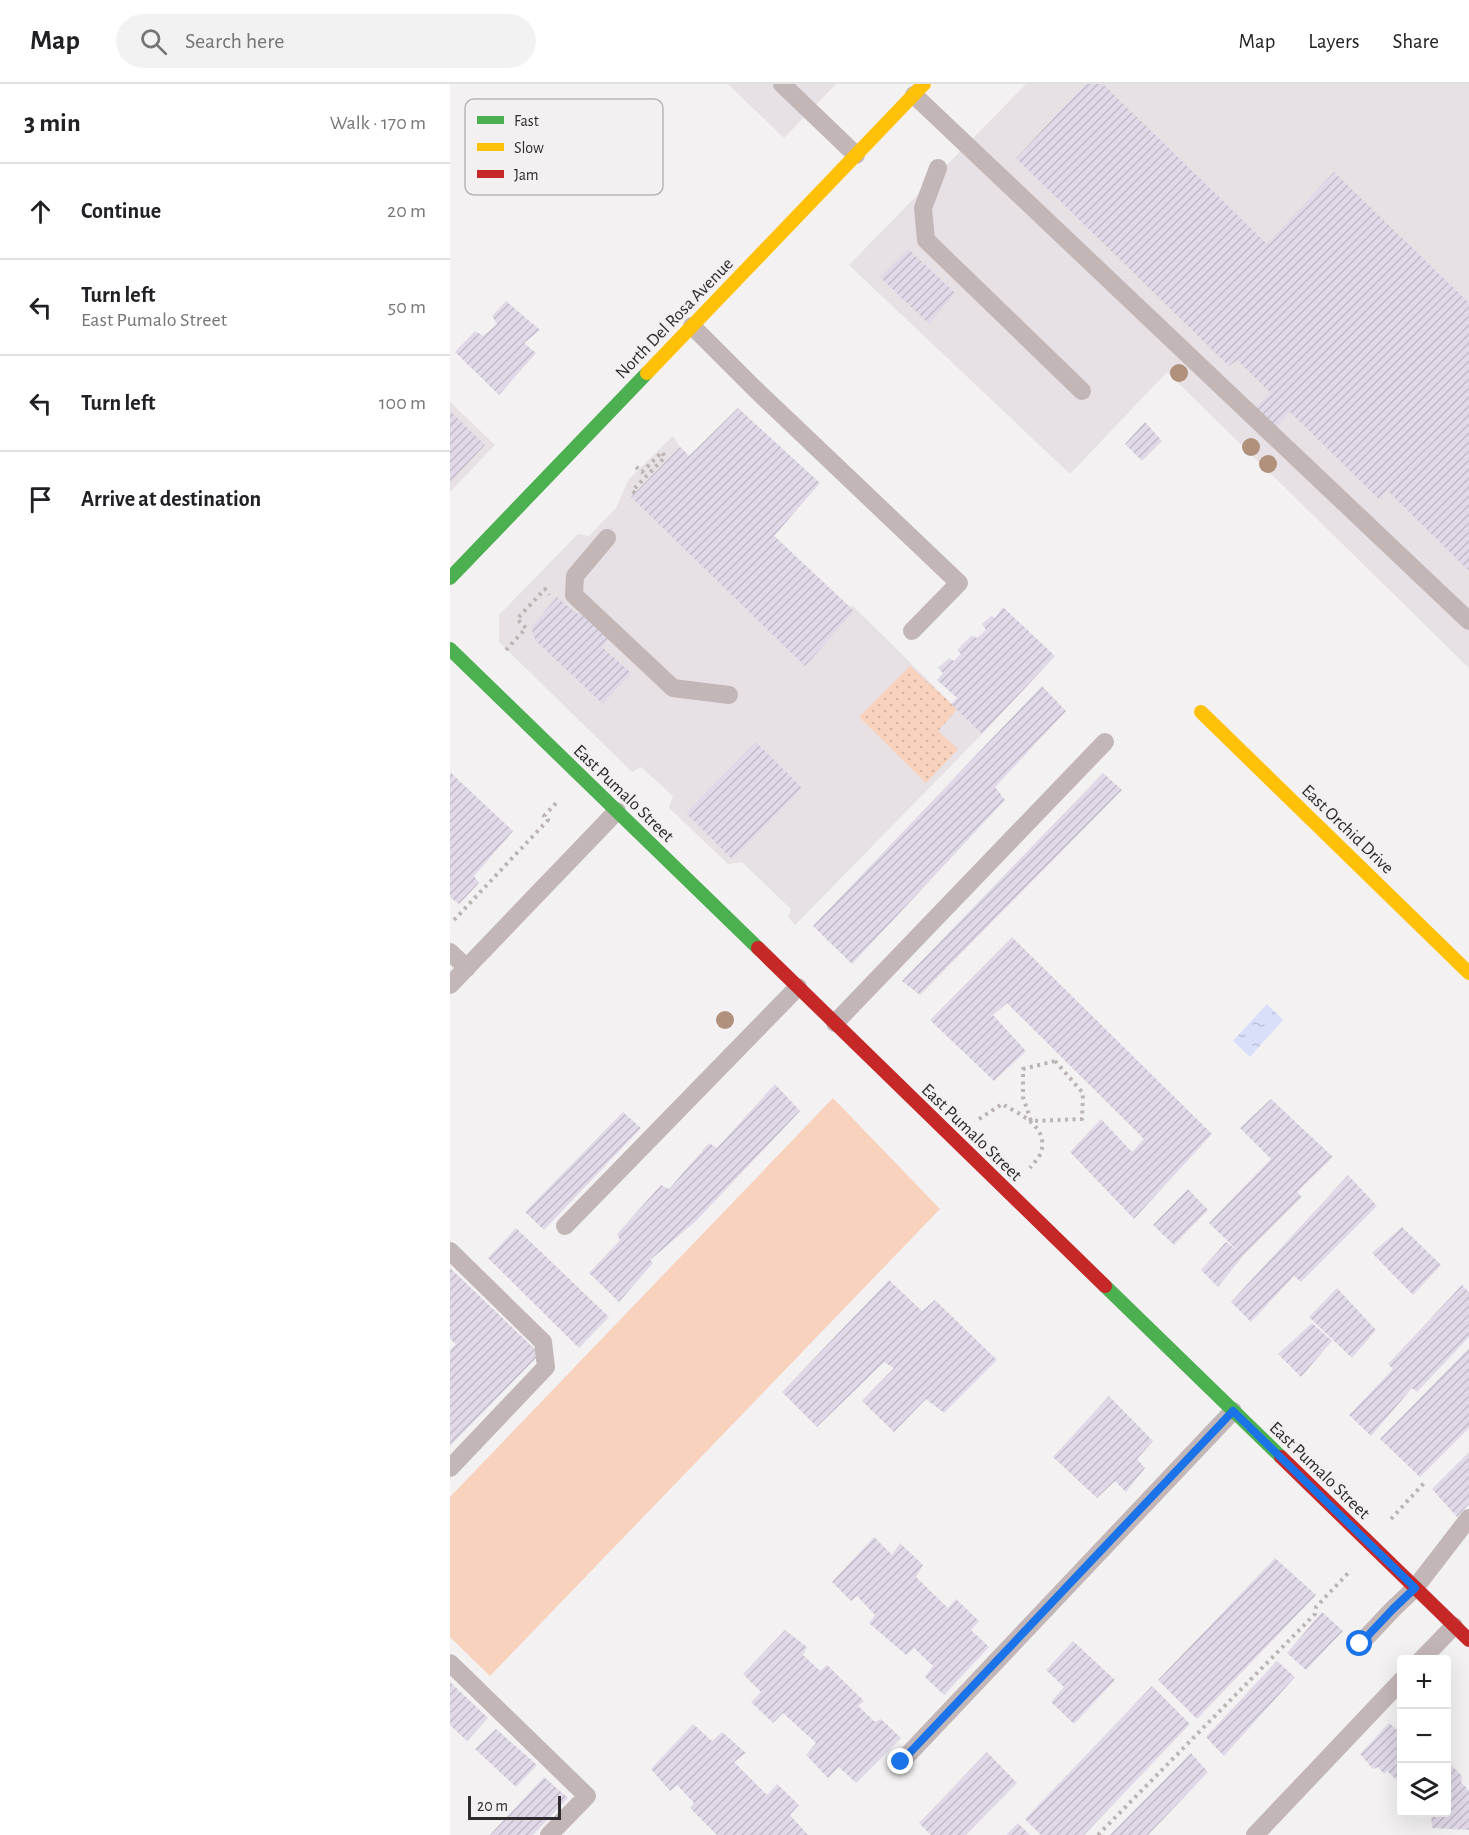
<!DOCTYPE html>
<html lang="en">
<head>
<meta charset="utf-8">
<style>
  body { margin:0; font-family:"Alegreya Sans",sans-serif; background:#f2f2f2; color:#202124 }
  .controls { position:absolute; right:18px; bottom:18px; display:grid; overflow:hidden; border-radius:6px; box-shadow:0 6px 24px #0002 }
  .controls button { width:54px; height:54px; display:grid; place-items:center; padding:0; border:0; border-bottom:2px solid #e0e0e0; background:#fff; color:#202124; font:30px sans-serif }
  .scale { position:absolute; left:18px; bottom:15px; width:93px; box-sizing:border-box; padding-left:6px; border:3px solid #2d2b2c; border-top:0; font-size:16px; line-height:21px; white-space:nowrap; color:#2d2b2c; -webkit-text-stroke:4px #f4f0f2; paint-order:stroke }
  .stop { position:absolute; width:18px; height:18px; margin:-14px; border:4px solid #1a73e8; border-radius:50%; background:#fff }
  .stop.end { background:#1a73e8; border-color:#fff; box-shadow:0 2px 6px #0008 }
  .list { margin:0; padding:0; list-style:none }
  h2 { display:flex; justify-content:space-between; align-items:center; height:78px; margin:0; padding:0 24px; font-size:26px }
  h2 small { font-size:20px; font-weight:400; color:#757577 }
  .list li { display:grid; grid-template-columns:39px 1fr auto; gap:18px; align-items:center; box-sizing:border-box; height:96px; padding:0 24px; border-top:2px solid #e0e0e0 }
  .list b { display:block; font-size:22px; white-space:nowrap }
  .list p { margin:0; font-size:20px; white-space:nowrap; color:#757577 }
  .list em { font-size:20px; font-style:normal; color:#757577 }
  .icon { flex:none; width:33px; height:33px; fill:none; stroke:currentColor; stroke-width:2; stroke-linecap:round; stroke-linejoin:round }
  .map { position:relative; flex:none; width:1019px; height:1751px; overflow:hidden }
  header { display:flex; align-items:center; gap:36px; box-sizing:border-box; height:84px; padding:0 30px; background:#fff; border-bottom:2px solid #e0e0e0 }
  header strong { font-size:28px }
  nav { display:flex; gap:33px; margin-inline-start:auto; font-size:21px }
  .search { width:420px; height:54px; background:#f2f2f2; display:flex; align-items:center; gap:15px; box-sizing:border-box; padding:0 21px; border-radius:33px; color:#757577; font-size:22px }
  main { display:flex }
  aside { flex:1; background:#fff }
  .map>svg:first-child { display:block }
  .built { fill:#e7e0e4 }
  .grass { fill:#f8d2bd }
  .park { fill:url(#park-dots) }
  .water { fill:url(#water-ripples) }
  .building { fill:url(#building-hatch) }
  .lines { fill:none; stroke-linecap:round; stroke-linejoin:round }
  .path { stroke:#bdb4b4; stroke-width:4; stroke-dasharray:3 4.5; stroke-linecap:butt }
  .lane { stroke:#c3b6b6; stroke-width:18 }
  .fast { stroke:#4caf50; stroke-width:14 }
  .slow { stroke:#ffc107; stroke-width:14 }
  .jam { stroke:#c62828; stroke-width:14 }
  .tree { fill:#b1917c }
  .route { stroke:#1a73e8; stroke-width:8 }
  .labels { text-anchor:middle; stroke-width:5; stroke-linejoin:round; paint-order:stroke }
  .street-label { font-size:18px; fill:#2d2b2c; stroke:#f4f0f2 }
  .key { fill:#f4f0f2; stroke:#b8b5b7; stroke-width:1.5 }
  .key-label { font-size:16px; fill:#2d2b2c }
</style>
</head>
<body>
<header>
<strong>Map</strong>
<div class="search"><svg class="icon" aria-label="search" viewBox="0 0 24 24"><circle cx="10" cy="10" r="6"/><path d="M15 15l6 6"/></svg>Search here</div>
<nav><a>Map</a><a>Layers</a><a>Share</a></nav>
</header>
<main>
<aside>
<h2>3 min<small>Walk · 170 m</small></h2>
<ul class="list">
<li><svg class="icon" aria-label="ahead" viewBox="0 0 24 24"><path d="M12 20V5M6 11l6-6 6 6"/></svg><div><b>Continue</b></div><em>20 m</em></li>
<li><svg class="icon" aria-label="left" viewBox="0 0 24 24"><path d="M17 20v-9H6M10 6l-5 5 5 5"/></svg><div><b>Turn left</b><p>East Pumalo Street</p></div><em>50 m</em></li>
<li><svg class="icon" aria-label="left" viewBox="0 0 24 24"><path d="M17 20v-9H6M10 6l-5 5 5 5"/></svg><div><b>Turn left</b></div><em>100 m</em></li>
<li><svg class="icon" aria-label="arrive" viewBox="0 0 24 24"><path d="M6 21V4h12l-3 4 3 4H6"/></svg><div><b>Arrive at destination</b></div></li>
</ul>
</aside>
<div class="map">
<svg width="1019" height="1751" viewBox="0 0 1019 1751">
  <defs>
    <pattern id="park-dots" width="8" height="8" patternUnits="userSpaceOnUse" patternTransform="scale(1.5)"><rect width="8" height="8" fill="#f8d2bd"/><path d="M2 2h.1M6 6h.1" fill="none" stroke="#d5b4a3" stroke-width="1.8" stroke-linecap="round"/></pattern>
    <pattern id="water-ripples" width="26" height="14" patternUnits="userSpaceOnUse" patternTransform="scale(1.5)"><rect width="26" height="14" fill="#d9dff9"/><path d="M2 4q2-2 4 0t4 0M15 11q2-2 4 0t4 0" fill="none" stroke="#bbc0d6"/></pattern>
    <pattern id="building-hatch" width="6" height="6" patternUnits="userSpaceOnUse" patternTransform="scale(1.5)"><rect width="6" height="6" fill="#e1d9e8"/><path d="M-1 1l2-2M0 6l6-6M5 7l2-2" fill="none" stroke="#c1bac7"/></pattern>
  </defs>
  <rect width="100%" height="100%" fill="#f3f1f2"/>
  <!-- built -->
  <path class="built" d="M278,0H386L334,54Z
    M576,0H1019V584L717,288L620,390L399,181Z
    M0,318L45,361L0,408Z
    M223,352L230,363L400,523L403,522L532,650L345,841L338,833L341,825L292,778L278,780L219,724L223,712L191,683L182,688L49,558V531L128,450L139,452L166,424L179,395Z"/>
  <!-- grass -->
  <path class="grass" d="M383,1014L490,1125L40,1592L0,1553V1413Z"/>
  <!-- park -->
  <path class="park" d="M460,582L507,625L488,647L508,665L476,699L409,633Z"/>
  <!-- water -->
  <path class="water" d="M817,920L833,936L800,973L783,957Z"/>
  <!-- building -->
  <path class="building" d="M636,0H653L817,160L884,88L1019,219V487L938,407L990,351L929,415L840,328L825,344L805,324L821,309L787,276L779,282L566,74Z
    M458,165L505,209L479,240L430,193Z
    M56,217L90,246L74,259L86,269L49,311L5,268L25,247L33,252L47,240L42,232Z
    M288,324L370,399L324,452L404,527L355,582L181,413L230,363L239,372Z
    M0,327L35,361L0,398Z
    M695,338L712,357L692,377L675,360Z
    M107,513L127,530L134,526L159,553L152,563L181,589L153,620L86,557L81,543Z
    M553,523L605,572L532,650L501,620L507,614L487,596L493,589L488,584L499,574L504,577L511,570L507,566L522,551L527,554L536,546L532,540L541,532L545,534Z
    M592,602L616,627L545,703L555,716L402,880L363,842Z
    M306,658L352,704L282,775L236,729Z
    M0,688L63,747L24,792L29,799L9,820L0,813Z
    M653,689L672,706L470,911L452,897Z
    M562,853L762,1050L684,1135L620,1068L651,1035L682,1068L694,1055L557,919L543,931L576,967L544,997L480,936Z
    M325,1000L350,1027L246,1137L200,1176L203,1179L169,1218L139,1189L170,1156L167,1150L211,1101L219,1105L259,1059L267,1064Z
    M821,1015L883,1073L847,1108L852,1113L793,1172L768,1203L751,1186L776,1158L789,1168L759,1139L821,1075L790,1044Z
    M173,1028L191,1044L94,1146L75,1128Z
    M898,1091L927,1122L851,1198L844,1192L801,1238L781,1218Z
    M738,1105L758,1126L724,1161L703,1141Z
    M952,1143L991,1181L963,1211L922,1169Z
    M66,1144L159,1233L129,1264L38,1174Z
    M0,1184L90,1270L0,1362V1266L6,1260L0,1255Z
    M439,1196L472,1227L485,1216L547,1276L494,1329L476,1315L444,1348L412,1317L444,1284L434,1278L367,1343L332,1308Z
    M1012,1201L1019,1208V1253L967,1308L962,1304L921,1352L899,1331L943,1285L938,1280Z
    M887,1204L926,1246L902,1274L859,1233Z
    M862,1239L882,1257L851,1293L828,1270Z
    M1019,1264V1344L970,1393L930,1355Z
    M659,1312L703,1357L687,1375L695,1384L676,1408L665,1397L647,1414L603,1373Z
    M1019,1368V1420L1007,1433L982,1405Z
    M424,1453L442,1471L450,1459L473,1481L466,1493L498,1524L506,1515L529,1537L521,1546L539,1563L494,1611L475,1593L483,1582L464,1564L456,1571L419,1539L425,1531L407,1512L401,1517L382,1498Z
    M825,1474L866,1511L747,1635L708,1596Z
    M872,1528L893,1547L856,1586L837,1569Z
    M335,1546L357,1563L353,1571L370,1587L377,1581L414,1617L408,1622L425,1638L431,1635L451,1654L406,1699L389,1683L378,1694L356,1671L366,1659L333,1629L323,1639L301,1618L311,1608L293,1590Z
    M623,1557L665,1596L624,1640L601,1618L614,1603L596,1586Z
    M827,1577L845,1593L774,1672L756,1653Z
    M0,1598L38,1634L17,1657L0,1641Z
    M702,1602L740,1640L634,1751H591L575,1735Z
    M939,1639L952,1650V1701L937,1687L934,1690L928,1683L923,1685L910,1670Z
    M243,1640L262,1657L272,1648L296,1669L284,1678L317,1711L327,1700L349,1721L340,1731L358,1751H267L240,1724L244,1719L227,1701L220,1707L201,1685Z
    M46,1645L87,1681L66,1703L25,1665Z
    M537,1668L567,1699L516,1751H481L469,1739Z
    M741,1669L758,1688L698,1751H660Z
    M996,1676L1012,1692L1011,1698L1019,1707V1746L982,1744L981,1728H996Z
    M94,1693L118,1714L83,1751H40Z
    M568,1739L580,1751H556Z"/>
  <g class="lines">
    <!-- path -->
    <path class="path" d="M185,409L182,407L215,373L212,368L192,388L185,382
      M56,566L76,544L67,535L95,505L99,511
      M4,836L98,736L94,732L107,718
      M605,977L633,1009L632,1035L581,1037L573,1013V985Z
      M529,1035L552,1020C570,1030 599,1043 591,1068C590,1073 583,1080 580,1084
      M941,1435L975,1398
      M648,1751L865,1530L866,1523L901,1486"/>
    <!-- lane -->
    <path class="lane" d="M332,0L406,71
      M464,11L1019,537
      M488,84L473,124L476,156L632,307
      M242,242L303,303L509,499L462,547
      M157,454L125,492L124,511L223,604L279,611
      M0,868L17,884
      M0,901L167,727
      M385,939L655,658
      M115,1142L348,903
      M0,1167L93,1258L96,1283L0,1384
      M910,1560L943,1525L965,1504L1019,1434
      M971,1576L1004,1542
      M0,1579L137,1712L99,1751
      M451,1678L783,1327
      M805,1751L952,1596"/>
    <!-- fast -->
    <path class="fast" d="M0,494L197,289
      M0,565L308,864
      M655,1202L831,1373"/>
    <!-- slow -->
    <path class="slow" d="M197,289L474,0
      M751,628L1019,889"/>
    <!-- jam -->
    <path class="jam" d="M308,864L655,1202
      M831,1373L1019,1556"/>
  </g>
  <!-- trees -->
  <g class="tree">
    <circle cx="729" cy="289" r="9"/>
    <circle cx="801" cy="363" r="9"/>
    <circle cx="818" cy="380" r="9"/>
    <circle cx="275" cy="936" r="9"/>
  </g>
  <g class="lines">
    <!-- route -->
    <path class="route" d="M451,1678L783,1327L965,1504L943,1525L910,1560"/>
  </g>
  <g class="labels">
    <!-- street labels -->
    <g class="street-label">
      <text transform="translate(224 234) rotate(-46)" y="6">North Del Rosa Avenue</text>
      <text transform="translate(174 709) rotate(44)" y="6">East Pumalo Street</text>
      <text transform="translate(898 745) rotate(44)" y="6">East Orchid Drive</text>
      <text transform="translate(522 1048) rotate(44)" y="6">East Pumalo Street</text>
      <text transform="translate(870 1386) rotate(44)" y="6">East Pumalo Street</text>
    </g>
  </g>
  <!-- legend -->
  <rect x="15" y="15" width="198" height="96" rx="9" class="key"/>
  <rect x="27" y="32" width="27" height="8" fill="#4caf50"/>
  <rect x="27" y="59" width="27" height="8" fill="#ffc107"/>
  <rect x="27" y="86" width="27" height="8" fill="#c62828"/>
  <g class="key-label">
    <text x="64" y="42">Fast</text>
    <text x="64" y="69">Slow</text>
    <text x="64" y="96">Jam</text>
  </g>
</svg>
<div class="controls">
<button>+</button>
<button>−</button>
<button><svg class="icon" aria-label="layers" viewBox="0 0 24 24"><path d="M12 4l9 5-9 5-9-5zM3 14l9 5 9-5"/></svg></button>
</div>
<div class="scale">20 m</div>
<div class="stop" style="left:910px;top:1560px"></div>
<div class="stop end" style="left:451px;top:1678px"></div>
</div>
</main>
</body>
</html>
